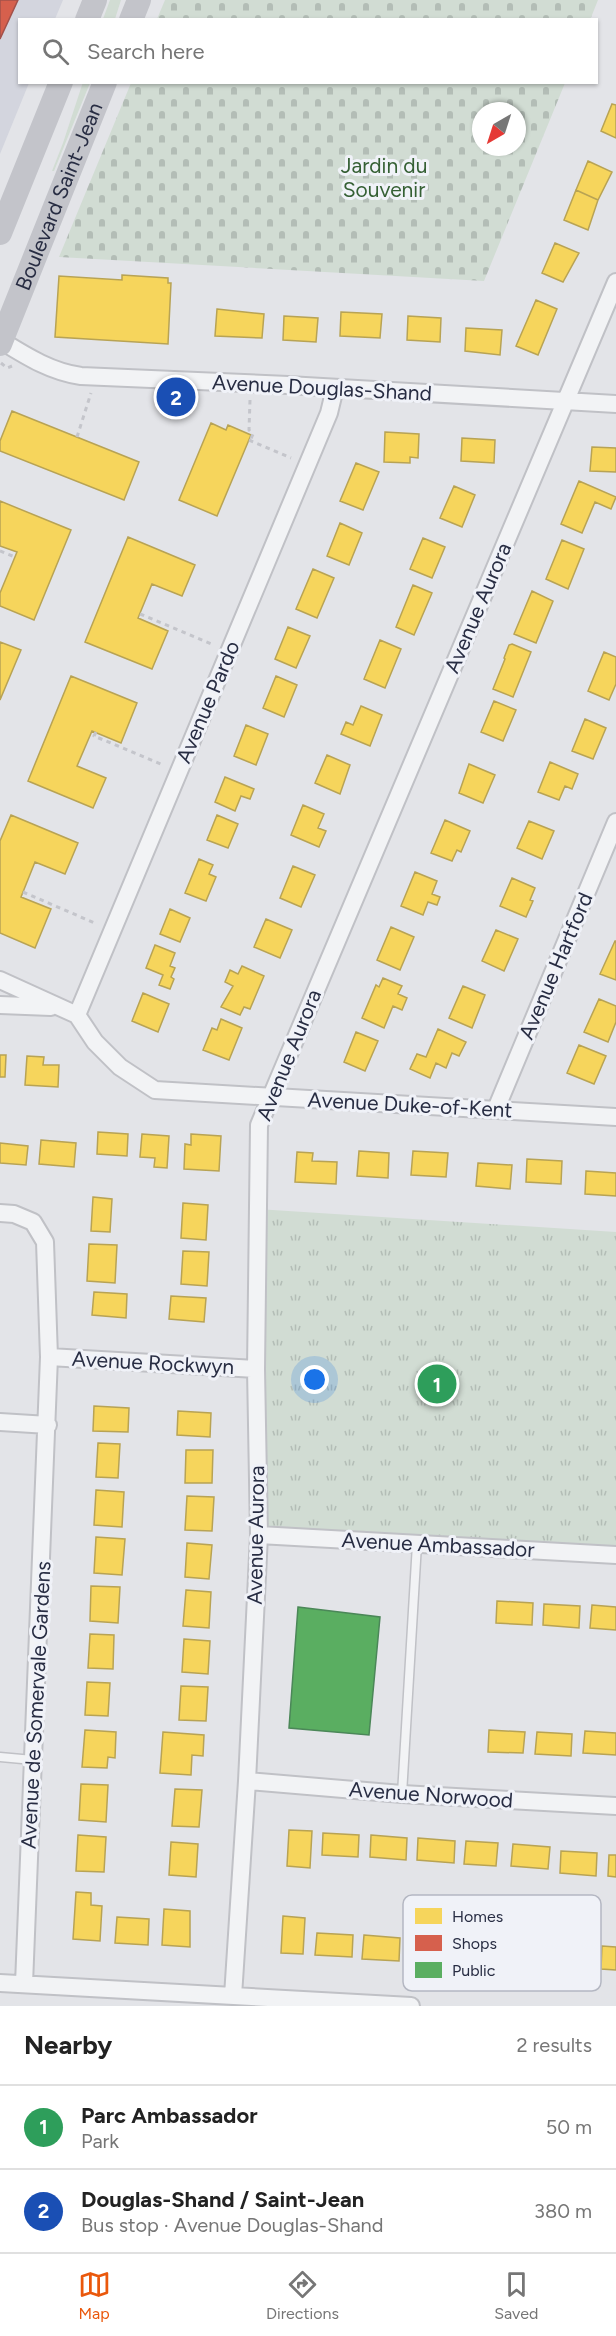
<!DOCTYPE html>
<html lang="en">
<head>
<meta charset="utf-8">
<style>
  body { margin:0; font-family:Figtree,sans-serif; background:#f2f2f2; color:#222 }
  .compass { position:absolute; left:472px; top:102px; width:54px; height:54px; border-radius:50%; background:#fff; box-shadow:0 2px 4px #0004; rotate:219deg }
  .you { position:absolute; left:315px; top:1380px; width:21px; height:21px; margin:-15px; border:4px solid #fff; border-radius:50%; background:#1a73e8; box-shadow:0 0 0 9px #1a73e833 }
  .badge { display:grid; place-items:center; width:39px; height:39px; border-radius:50%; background:#ea580c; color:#fff; font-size:20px; font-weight:700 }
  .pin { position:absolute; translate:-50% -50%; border:3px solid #fff; box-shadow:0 2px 6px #0006 }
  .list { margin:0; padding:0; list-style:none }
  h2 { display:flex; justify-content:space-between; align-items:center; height:78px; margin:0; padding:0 24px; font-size:26px }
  h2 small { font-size:20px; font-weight:400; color:#767676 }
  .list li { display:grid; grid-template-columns:39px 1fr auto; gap:18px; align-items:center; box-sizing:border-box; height:84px; padding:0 24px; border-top:2px solid #e0e0e0 }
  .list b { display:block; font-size:22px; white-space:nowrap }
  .list p { margin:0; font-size:20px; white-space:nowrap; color:#767676 }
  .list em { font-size:20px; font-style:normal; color:#767676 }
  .icon { flex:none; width:33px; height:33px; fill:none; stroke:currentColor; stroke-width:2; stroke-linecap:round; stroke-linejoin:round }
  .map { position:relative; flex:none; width:616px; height:2006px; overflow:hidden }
  .search { position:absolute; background:#fff; box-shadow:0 2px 4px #0004; left:18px; right:18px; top:18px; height:66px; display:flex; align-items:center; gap:15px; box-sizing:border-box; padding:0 21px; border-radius:0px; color:#767676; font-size:22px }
  .sheet { height:246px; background:#fff }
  nav { display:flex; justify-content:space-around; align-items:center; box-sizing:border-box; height:84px; border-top:2px solid #e0e0e0; background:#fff; font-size:16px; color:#767676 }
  nav a { display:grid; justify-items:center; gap:3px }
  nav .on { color:#ea580c }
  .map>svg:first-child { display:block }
  .built { fill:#d3d5de }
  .green { fill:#d1dcd3 }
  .cemetery { fill:url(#cemetery-stones); fill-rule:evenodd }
  .park { fill:url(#park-tufts) }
  .homes { fill:#f6d55c; stroke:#b8a354; stroke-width:1.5 }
  .shops { fill:#d6604d; stroke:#a2514a; stroke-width:1.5 }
  .public { fill:#5aae61; stroke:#4b8758; stroke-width:1.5 }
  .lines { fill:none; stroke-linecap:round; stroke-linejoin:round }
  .service-casing { stroke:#c0c1c6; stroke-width:11 }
  .minor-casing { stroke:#c0c1c6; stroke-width:20 }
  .path { stroke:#c4c5cb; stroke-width:3; stroke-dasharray:4.5 4.5; stroke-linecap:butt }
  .service { stroke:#f2f3f5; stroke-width:8 }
  .minor { stroke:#f2f3f5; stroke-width:16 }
  .secondary { stroke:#c3c4ca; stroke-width:24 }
  .labels { text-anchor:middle; stroke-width:6; stroke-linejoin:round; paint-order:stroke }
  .park-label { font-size:21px; fill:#356034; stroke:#f0f2f8 }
  .street-label { font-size:21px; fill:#282d43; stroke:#f0f2f8 }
  .key { fill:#f0f2f8; stroke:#b4b7c2; stroke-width:1.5 }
  .key-label { font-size:16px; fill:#282d43 }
</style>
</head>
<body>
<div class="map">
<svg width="616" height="2006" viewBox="0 0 616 2006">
  <defs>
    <pattern id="cemetery-stones" width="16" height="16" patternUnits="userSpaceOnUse" patternTransform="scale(1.5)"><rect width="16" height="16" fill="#d1dcd3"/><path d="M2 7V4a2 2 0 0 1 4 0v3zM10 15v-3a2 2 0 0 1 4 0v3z" fill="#b3bdb6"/></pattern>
    <pattern id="park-tufts" width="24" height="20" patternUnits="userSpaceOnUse" patternTransform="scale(1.5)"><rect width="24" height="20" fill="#d1dcd3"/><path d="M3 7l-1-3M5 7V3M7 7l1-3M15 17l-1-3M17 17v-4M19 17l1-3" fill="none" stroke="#b3bdb6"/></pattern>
  </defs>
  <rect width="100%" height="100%" fill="#e3e4e8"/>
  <!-- built -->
  <path class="built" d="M0,0H63L55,19L20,20V82L29,83L0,154Z"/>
  <!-- green -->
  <path class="green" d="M110,0H121L115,19H103Z
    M83,82L90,83L54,171H52L63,143Z"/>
  <!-- cemetery -->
  <path class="cemetery" d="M165,0H598L590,20L157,19Z
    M131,83V82L565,83L484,281L59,257ZM481,111H517V147H481Z"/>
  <!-- park -->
  <path class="park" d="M257,1209L616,1232V1552L259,1535Z"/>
  <!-- homes -->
  <path class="homes" d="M612,104L616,105V138L601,131Z
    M588,161L612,172L598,200L576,190Z
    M576,190L598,200L588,230L564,220Z
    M555,243L579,253L563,282L542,273Z
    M122,275L168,278V283H171L168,344L55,337L59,276L122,280Z
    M536,300L557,309L538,355L516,346Z
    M217,309L264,314L262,338L215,336Z
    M341,312L382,314L380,338L340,336Z
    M284,316L318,318L316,342L283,340Z
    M408,316L441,318L440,342L407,340Z
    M466,328L502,330L500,355L465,351Z
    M12,411L139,462L124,500L0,451V441Z
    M211,423L226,430L228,425L251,435L217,516L179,500Z
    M385,432L419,434L418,458L410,457V463L384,462Z
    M462,438L495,440L494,463L461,461Z
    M592,447L616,448V472L590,471Z
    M356,463L379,472L363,510L340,501Z
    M579,481L616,497L611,509L595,502L582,533L561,524Z
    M454,486L475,495L462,527L440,518Z
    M0,501L71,530L34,620L0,606V593L17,552L0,546Z
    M340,523L362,533L349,565L327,556Z
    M128,537L195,565L182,596L152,584L138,618L168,631L152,669L85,642Z
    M423,538L445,547L432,578L410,569Z
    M562,540L584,549L568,589L546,579Z
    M313,569L334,578L317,618L296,609Z
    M413,585L432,593L414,635L396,627Z
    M532,591L553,601L536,643L514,634Z
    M288,627L310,636L296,668L275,659Z
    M380,640L401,649L385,688L364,679Z
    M0,642L21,650L0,700Z
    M512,644L531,652L513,697L493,689L505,659L504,658L509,645Z
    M604,652L616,657V684L609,700L588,691Z
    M71,676L137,703L121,743L92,731L77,766L106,778L93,808L28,781Z
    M276,676L297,685L284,717L263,708Z
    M494,701L516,710L503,741L481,732Z
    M361,706L382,715L370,746L341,734L346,722L353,725Z
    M585,719L606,728L593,759L572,751Z
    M246,725L268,734L256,765L234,756Z
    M327,755L350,765L340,794L315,783Z
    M550,762L578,774L572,789L565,786L559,800L538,792Z
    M469,764L495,775L483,803L459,793Z
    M225,777L254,789L250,799L241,796L235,811L215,802Z
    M303,805L324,814L318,828L326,831L319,847L291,835Z
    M11,815L78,843L65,874L35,862L21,897L51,909L35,948L0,933V841Z
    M217,815L238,824L228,848L207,840Z
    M445,820L470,831L461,852L457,850L452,861L431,853Z
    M529,821L554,831L542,859L517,848Z
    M199,859L213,865L209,874L216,877L206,901L185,893Z
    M293,866L315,875L301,907L280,898Z
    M415,872L437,881L432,894L440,897L437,905L428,902L423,915L401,906Z
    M512,878L535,888L530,900L533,901L526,917L500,906Z
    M170,909L190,918L180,942L160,934Z
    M266,919L292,930L280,958L254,947Z
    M391,927L414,937L400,970L377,960Z
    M496,930L518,939L504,971L482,961Z
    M615,941H616V980L600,974Z
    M155,945L175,953L170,966L175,968L171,977L174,979L170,989L159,985L163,975L146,968Z
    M242,966L264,976L250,1009L244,1007L240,1015L221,1007L233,986L225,982L230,970L238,974Z
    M383,978L402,986L398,994L407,998L402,1010L393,1006L384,1028L362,1018L376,985L379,987Z
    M463,986L485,995L472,1028L449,1018Z
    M143,993L169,1004L158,1032L132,1021Z
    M599,999L616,1006V1022L608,1042L584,1032Z
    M221,1019L242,1028L229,1060L203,1050L212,1028L217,1030Z
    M438,1029L466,1042L459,1056L452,1053L446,1068L436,1063L430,1078L410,1069L417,1054L426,1057Z
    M356,1032L378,1041L365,1071L344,1062Z
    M579,1045L606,1056L594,1084L567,1073Z
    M0,1055H6L5,1077H0Z
    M27,1056L44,1057L43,1065H59L58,1087L25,1085Z
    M98,1132L128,1134L127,1156L97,1154Z
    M142,1134L169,1136L167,1168L154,1167L155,1158L140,1157Z
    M191,1134L221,1136L219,1171L184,1169L185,1144L191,1145Z
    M41,1140L76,1143L74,1167L39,1164Z
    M0,1143L28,1146L26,1165L0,1163Z
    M359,1151L389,1153L388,1178L357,1176Z
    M413,1151L448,1153L446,1177L411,1175Z
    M297,1152L313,1153L312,1161L337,1162L336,1184L295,1182Z
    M527,1159L562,1161L561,1184L526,1182Z
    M478,1163L512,1165L510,1189L476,1186Z
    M586,1171L616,1173V1196L585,1194Z
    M93,1197L112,1199L110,1232L91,1231Z
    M183,1203L208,1205L206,1240L181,1238Z
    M89,1244L117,1245L115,1283L87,1281Z
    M183,1251L209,1252L207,1286L181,1284Z
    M94,1292L127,1294L126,1318L92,1315Z
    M171,1296L206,1298L204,1322L169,1319Z
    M94,1406L129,1408L128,1432L93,1431Z
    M178,1411L211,1413L210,1437L177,1435Z
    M98,1443L120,1444L118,1478L96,1477Z
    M186,1450H213L212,1483H185Z
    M96,1490L124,1492L122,1527L94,1525Z
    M187,1496L214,1497L212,1531L185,1530Z
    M96,1537L125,1539L122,1575L94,1573Z
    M187,1543L212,1545L209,1579L185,1577Z
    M91,1586L120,1587L118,1623L90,1621Z
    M186,1590L211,1592L209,1628L183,1626Z
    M497,1601L533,1603L532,1625L496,1623Z
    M544,1604L580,1606L579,1628L543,1625Z
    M592,1605L616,1607V1630L590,1628Z
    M90,1634L114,1635L113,1669L88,1668Z
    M184,1639L210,1641L208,1674L182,1672Z
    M87,1682L110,1683L108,1716L85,1715Z
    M181,1686L208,1687L206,1721L179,1720Z
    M85,1730L116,1732L115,1758L108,1757L107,1768L82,1767Z
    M489,1730L525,1732L523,1753L488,1752Z
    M585,1731L616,1733V1755L583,1753Z
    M163,1732L204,1735L203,1756L192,1755L191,1775L160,1773Z
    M537,1732L572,1734L571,1756L535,1754Z
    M81,1784L108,1785L106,1822L79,1820Z
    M175,1789L202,1790L199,1827L172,1826Z
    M289,1830L312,1831L310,1868L287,1866Z
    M323,1833L359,1835L358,1857L322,1855Z
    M78,1835L106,1837L104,1872L76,1871Z
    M371,1835L407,1838L406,1860L370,1857Z
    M418,1838L455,1841L454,1863L417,1860Z
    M466,1841L498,1843L496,1866L464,1864Z
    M171,1842L198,1844L196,1877L169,1875Z
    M513,1844L550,1847L548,1869L511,1866Z
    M561,1851L597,1853L596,1876L560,1873Z
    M609,1855H616V1877L608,1876Z
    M76,1892L91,1893V1905L102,1906L100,1941L73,1939Z
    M164,1909L190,1911V1947L162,1945Z
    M283,1916L305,1918L303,1954L281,1953Z
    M117,1917L149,1919L148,1945L115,1943Z
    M317,1933L353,1935L352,1957L315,1955Z
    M364,1935L400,1938L399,1961L362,1959Z
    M602,1946L616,1947V1970L601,1969Z"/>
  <!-- shops -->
  <path class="shops" d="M0,0H18L0,39Z"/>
  <!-- public -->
  <path class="public" d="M298,1607L380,1617L369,1735L289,1728Z"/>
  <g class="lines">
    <!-- service casing -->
    <g class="service-casing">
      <path id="service" d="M0,1757L33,1760
        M402,1794L417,1544"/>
    </g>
    <!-- minor casing -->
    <g class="minor-casing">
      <path id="minor" d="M0,340C26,356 51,372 81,376L288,385L616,404
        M0,980L77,1015L95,1042L120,1067L155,1090L616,1117
        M0,1005L51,1007
        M77,1015L329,413L335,388
        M496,1109L616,822
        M0,1213L14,1214L33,1222L45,1242L49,1357L24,1984
        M49,1357L256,1369
        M0,1422L48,1425
        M259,1535L616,1555
        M247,1781L402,1794L616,1806
        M0,1983L411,2006
        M233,1996L247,1781L259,1535L256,1369L259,1125L616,282"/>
    </g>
    <!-- path -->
    <path class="path" d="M1,363L7,368L12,366
      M250,400L249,430L253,434L250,441
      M77,437L91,393
      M249,440L291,458
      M0,551L15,557
      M140,614L214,645
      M96,732L94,736L163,765
      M23,892L97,924"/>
    <!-- service -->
    <use href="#service" class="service"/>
    <!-- minor -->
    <use href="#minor" class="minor"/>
    <!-- secondary -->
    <g class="secondary">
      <path d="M87,20L95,0"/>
      <path d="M131,20L139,0"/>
      <path d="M0,233L61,82"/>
      <path id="s1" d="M0,344L105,82"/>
    </g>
  </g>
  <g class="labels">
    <!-- park labels -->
    <g class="park-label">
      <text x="384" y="173">Jardin du<tspan x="384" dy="24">Souvenir</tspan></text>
    </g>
    <!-- street labels -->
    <g class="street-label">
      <text dy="7" stroke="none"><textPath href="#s1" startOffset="159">Boulevard Saint-Jean</textPath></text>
      <text transform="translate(322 388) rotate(3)" y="7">Avenue Douglas-Shand</text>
      <text transform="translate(478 608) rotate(-67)" y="7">Avenue Aurora</text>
      <text transform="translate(208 702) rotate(-67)" y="7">Avenue Pardo</text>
      <text transform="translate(556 966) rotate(-67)" y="7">Avenue Hartford</text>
      <text transform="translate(289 1055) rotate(-68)" y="7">Avenue Aurora</text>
      <text transform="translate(410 1105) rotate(3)" y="7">Avenue Duke-of-Kent</text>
      <text transform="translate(153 1363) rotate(3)" y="7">Avenue Rockwyn</text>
      <text transform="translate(256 1535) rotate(-89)" y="7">Avenue Aurora</text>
      <text transform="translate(438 1545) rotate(3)" y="7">Avenue Ambassador</text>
      <text transform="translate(36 1705) rotate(-87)" y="7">Avenue de Somervale Gardens</text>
      <text transform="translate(431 1795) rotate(4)" y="7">Avenue Norwood</text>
    </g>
  </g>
  <!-- legend -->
  <rect x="403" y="1895" width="198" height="96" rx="9" class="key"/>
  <rect x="415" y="1908" width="27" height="16" fill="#f6d55c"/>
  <rect x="415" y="1935" width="27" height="16" fill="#d6604d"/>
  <rect x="415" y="1962" width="27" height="16" fill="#5aae61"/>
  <g class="key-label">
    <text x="452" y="1922">Homes</text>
    <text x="452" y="1949">Shops</text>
    <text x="452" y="1976">Public</text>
  </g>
</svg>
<svg class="compass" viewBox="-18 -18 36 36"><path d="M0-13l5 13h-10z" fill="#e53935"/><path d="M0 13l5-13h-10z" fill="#767676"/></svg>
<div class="you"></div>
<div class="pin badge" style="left:437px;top:1384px;background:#2e9e5b">1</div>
<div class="pin badge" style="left:176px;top:397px;background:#1a4fb4">2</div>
<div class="search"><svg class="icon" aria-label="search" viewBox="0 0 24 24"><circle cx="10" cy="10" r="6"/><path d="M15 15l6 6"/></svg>Search here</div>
</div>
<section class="sheet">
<h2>Nearby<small>2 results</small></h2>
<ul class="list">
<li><span class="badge" style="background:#2e9e5b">1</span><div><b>Parc Ambassador</b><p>Park</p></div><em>50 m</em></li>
<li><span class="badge" style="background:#1a4fb4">2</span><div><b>Douglas-Shand / Saint-Jean</b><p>Bus stop · Avenue Douglas-Shand</p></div><em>380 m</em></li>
</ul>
</section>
<nav>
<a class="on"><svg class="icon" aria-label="map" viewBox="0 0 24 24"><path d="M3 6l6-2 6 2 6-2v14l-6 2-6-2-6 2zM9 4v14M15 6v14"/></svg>Map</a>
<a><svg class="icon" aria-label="directions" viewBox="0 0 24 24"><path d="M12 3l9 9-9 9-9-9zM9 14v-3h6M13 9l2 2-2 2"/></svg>Directions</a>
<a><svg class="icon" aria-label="saved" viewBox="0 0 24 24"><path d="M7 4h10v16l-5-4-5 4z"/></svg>Saved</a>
</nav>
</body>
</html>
